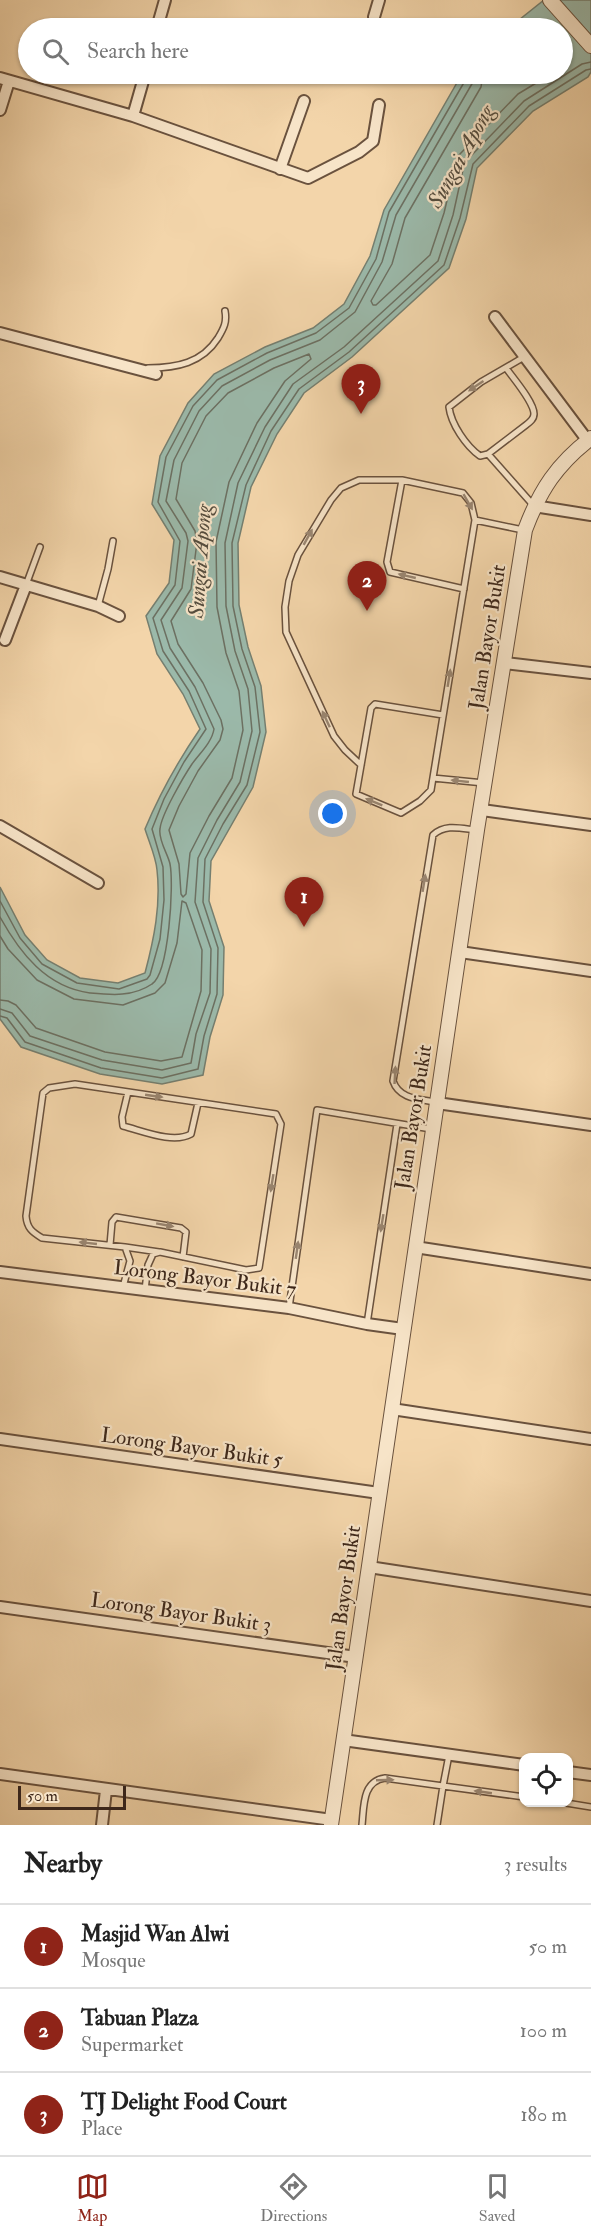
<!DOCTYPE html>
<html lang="en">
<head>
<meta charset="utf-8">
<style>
  body { margin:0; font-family:"IM FELL Double Pica",serif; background:#f2f2f2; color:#222 }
  .controls { position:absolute; right:18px; bottom:18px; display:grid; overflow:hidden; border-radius:12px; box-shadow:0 2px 4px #0004 }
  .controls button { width:54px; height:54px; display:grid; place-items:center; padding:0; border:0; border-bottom:2px solid #e0e0e0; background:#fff; color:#222; font:30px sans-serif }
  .scale { position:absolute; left:18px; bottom:15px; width:108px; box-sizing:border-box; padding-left:6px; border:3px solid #3d271a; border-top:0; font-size:16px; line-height:21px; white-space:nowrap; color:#3d271a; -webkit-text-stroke:4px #f7e4c8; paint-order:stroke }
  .you { position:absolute; left:333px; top:814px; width:21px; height:21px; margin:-15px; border:4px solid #fff; border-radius:50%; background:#1a73e8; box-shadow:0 0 0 9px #1a73e833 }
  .badge { display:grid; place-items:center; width:39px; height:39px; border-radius:50%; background:#8f2418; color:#fff; font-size:20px; font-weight:700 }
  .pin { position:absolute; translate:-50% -50px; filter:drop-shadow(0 2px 3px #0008) }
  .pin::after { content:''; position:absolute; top:32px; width:21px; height:18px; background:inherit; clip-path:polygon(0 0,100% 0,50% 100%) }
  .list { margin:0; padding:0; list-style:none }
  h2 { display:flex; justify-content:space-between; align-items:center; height:78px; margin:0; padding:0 24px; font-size:26px }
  h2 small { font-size:20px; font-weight:400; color:#767676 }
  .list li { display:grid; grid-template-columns:39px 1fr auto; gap:18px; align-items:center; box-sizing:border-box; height:84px; padding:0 24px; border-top:2px solid #e0e0e0 }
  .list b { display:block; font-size:22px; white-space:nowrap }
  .list p { margin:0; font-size:20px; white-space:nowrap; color:#767676 }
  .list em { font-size:20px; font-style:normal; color:#767676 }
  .icon { flex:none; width:33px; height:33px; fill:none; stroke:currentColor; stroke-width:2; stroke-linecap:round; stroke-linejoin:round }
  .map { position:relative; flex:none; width:591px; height:1825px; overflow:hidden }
  .search { position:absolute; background:#fff; box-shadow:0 2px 4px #0004; left:18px; right:18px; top:18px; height:66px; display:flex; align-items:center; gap:15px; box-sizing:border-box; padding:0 21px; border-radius:33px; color:#767676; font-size:22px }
  .sheet { height:330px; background:#fff }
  nav { display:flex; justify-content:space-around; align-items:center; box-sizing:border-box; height:84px; border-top:2px solid #e0e0e0; background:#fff; font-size:16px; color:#767676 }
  nav a { display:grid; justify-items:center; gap:3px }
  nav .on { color:#8f2418 }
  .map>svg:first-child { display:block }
  .water { fill:#9bb9aa; stroke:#757f70; stroke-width:1.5 }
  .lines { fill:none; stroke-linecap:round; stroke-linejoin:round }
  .shore { stroke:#6c7062; stroke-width:1.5 }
  .service-casing { stroke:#6a523e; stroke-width:8 }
  .minor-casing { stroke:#6a523e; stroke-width:14 }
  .tertiary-casing { stroke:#6a523e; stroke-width:16 }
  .service { stroke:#f7e4c8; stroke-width:5 }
  .minor { stroke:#f7e4c8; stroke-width:10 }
  .tertiary { stroke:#f7e4c8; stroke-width:14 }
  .oneway { fill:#9a8671 }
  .labels { text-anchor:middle; stroke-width:4.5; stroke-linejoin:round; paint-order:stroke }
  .street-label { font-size:21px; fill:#3d271a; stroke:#f7e4c8 }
  .water-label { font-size:22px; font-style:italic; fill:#544c3e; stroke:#f7e4c8 }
</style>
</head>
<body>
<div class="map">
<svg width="591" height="1825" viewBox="0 0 591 1825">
  <rect width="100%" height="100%" fill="#f3d5aa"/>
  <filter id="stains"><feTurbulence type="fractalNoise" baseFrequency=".00333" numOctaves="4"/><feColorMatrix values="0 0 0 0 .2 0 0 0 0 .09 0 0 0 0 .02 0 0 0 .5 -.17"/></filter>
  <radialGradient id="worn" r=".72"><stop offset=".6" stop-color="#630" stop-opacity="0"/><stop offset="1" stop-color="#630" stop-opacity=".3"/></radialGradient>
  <!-- water -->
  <path class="water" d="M544,0H591V72L588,77L533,111L477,168L466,219L449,268L352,357L304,393L277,434L251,487L238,543L239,605L248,647L261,686L266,732L253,787L211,861L209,901L224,947L223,995L210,1037L203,1075L162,1084L100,1074L21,1047L0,1019V887L25,935L47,960L80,978L118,983L145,973C154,939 161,905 157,870C156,857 149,842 145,829C160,793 178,761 200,729L183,694L157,654L146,616L169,583L174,540L152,504L160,456L188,403L214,374L265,347L313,328L344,304L370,256L384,210L462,74H562V28H509Z"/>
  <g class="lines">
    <!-- shore -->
    <path class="shore" d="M483,74L481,87L405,218L392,264L371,301L373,305H376L430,255L444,213L456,163L459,155L518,94L551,74
      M309,354L311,359L285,381L257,423L229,482L216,542L217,607L226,653L239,691L243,730L232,778L209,816L190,853L186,894L183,897L181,894L179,864L169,830L179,806L198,771L220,740L223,729L221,720L203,683L178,644L171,621L191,589L197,542L195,531L176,499L182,463L206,416L228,393L274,368Z
      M0,901L20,938L42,964L77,983L119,989L147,979L150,975L160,939L164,900L163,867L152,829L164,799L184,762L206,729L189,691L163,651L153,618L175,585L180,541L158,502L166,457L193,406L217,380L267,353L316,333L349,308L376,259L389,212L466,79L467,74
      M0,917C20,953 46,987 90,993C112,995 133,997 152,984C169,973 174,884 170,864C168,854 158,840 160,829C161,815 184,776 192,764C200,753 212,742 214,729L195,687L170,648L161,620L182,588L188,541L186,533L166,501L174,460L199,411L222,386L270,360L320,340L355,312L382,262L396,215L473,82L474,74
      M0,936L8,949L37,980L74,999L123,1005L155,993L165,983L177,943L182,901L186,903L202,950L201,991L182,1057L161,1061L105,1052L36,1028L16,1005L8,1001L0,1000
      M0,1009L12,1013L30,1036L102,1060L162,1070L191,1063L196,1034L210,993L211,949L195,902L198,858L217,820L240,782L252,731L248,689L235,651L226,606L225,543L238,483L265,427L293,384L344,347L438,261L453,215L464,165L468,159L524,101L582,64L591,62
      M0,1016L7,1018L25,1042L101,1068L162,1078L198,1069L204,1036L217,994L218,948L203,902L205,859L223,824L247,785L260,732L255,687L242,649L233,606L232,543L246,485L271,431L299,389L349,352L444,265L460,218L473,164L529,106L586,70L591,69"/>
    <!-- service casing -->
    <g class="service-casing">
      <path id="service" d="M148,368C177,368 202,363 218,338C224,328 227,322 225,311
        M506,368C513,378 534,402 534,414C534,419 530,422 526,425L488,454L480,456C466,446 451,424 449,407L481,382L524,357
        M488,454L534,506
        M402,480L387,562L390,572L464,589
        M475,520L523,530
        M26,585L40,547
        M98,606L108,569L113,541
        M361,765L345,750L334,736L286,632L285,607L289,581L298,555L331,500L341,488L359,480H402L463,493L471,503L475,520L431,790L420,801L401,813L356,794L371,708L375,704L443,715
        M433,778L484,783
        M128,1092L122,1117L123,1126C143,1131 173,1144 191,1134L198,1103
        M435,1102C419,1099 399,1099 393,1081L433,835C445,824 459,828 475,830
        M110,1245L112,1222L116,1217L181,1228L186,1232L183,1257
        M125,1247L159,1252
        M123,1287L130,1261L125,1247L42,1238C32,1232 27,1228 26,1216L43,1093L49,1088L75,1084L276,1114L281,1124L259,1268L246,1270L160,1252L153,1254L148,1265L145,1290
        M289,1308L317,1110L431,1129
        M367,1324L397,1124
        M560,1802L591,1807
        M362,1825C364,1807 362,1781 385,1778L443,1786L449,1755
        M437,1825L443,1786L524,1797"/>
    </g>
    <!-- minor casing -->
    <g class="minor-casing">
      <path id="minor" d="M374,17L379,0
        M157,28L165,0
        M0,78L133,116L308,178L359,152L373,141L379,105
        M0,110L9,81
        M133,116L145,74
        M280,169L304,101
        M495,317L588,441
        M0,333L156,374
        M534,506L591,515
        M0,577L98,606L119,616
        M5,640L26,585
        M505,663L591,673
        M482,810L591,825
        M0,826L98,883
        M460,952L591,971
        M437,1103L591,1125
        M415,1247L591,1274
        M0,1272L289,1308L367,1324L403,1329
        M392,1409L591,1439
        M0,1439L379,1493
        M369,1567L591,1601
        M0,1607L356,1657
        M343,1740L524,1765
        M568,1772L591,1775
        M0,1774L332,1820
        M102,1825L106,1790"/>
    </g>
    <!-- tertiary casing -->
    <g class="tertiary-casing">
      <path id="tertiary" d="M550,0L591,46
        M331,1825L477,830L525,530C540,490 557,464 591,438"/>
    </g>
    <!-- service -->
    <use href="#service" class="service"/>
    <!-- minor -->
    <use href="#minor" class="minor"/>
    <!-- tertiary -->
    <use href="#tertiary" class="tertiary"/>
  </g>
  <!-- one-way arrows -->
  <defs><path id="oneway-solid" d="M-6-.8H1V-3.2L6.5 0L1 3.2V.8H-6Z" transform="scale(1.5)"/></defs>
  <g class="oneway">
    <use href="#oneway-solid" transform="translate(476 386) rotate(146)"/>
    <use href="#oneway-solid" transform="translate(468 502) rotate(60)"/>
    <use href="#oneway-solid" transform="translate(308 537) rotate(-61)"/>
    <use href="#oneway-solid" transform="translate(407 576) rotate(-167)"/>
    <use href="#oneway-solid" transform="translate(449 678) rotate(-81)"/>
    <use href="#oneway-solid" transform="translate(326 719) rotate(-115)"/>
    <use href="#oneway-solid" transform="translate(460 781) rotate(-174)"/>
    <use href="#oneway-solid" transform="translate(374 802) rotate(-158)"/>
    <use href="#oneway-solid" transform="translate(424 883) rotate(-81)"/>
    <use href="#oneway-solid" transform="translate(395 1075) rotate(-87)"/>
    <use href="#oneway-solid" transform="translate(154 1096) rotate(8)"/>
    <use href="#oneway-solid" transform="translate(272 1183) rotate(99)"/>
    <use href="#oneway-solid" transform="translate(382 1223) rotate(99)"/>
    <use href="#oneway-solid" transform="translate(165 1225) rotate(10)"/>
    <use href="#oneway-solid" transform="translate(88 1243) rotate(-174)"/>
    <use href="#oneway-solid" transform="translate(297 1250) rotate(-82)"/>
    <use href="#oneway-solid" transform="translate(385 1780) rotate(-2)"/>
    <use href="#oneway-solid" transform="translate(483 1792) rotate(-172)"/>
  </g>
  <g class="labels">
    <!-- street labels -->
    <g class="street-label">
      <text transform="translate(487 637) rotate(-81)" y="7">Jalan Bayor Bukit</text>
      <text transform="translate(413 1117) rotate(-81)" y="7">Jalan Bayor Bukit</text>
      <text transform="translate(205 1278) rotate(7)" y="7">Lorong Bayor Bukit 7</text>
      <text transform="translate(192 1447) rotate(8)" y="7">Lorong Bayor Bukit 5</text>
      <text transform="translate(343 1598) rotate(-82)" y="7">Jalan Bayor Bukit</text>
      <text transform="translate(181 1612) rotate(8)" y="7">Lorong Bayor Bukit 3</text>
    </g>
    <!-- water labels -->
    <g class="water-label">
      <text transform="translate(460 156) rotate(-61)" y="8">Sungai Apong</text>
      <text transform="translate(199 561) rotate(-86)" y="8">Sungai Apong</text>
    </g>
  </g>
  <rect width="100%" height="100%" filter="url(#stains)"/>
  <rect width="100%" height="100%" fill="url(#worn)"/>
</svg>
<div class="controls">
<button><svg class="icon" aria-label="locate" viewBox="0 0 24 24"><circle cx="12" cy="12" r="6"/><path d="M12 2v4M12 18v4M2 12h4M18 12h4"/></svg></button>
</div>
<div class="scale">50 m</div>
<div class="you"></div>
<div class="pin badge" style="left:304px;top:927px">1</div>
<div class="pin badge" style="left:367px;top:611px">2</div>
<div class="pin badge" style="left:361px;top:414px">3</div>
<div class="search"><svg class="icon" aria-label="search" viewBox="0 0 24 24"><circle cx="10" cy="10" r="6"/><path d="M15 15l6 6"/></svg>Search here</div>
</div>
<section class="sheet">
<h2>Nearby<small>3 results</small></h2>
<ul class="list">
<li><span class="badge">1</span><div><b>Masjid Wan Alwi</b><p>Mosque</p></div><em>50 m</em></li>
<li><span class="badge">2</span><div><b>Tabuan Plaza</b><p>Supermarket</p></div><em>100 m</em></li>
<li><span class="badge">3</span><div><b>TJ Delight Food Court</b><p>Place</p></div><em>180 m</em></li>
</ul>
</section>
<nav>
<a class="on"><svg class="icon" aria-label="map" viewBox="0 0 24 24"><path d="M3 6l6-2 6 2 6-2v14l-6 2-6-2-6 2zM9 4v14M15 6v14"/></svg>Map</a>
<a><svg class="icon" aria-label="directions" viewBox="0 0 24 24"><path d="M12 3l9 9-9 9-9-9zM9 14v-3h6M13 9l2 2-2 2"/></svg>Directions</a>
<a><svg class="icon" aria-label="saved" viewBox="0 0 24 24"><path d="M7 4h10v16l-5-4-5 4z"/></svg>Saved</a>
</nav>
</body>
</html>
